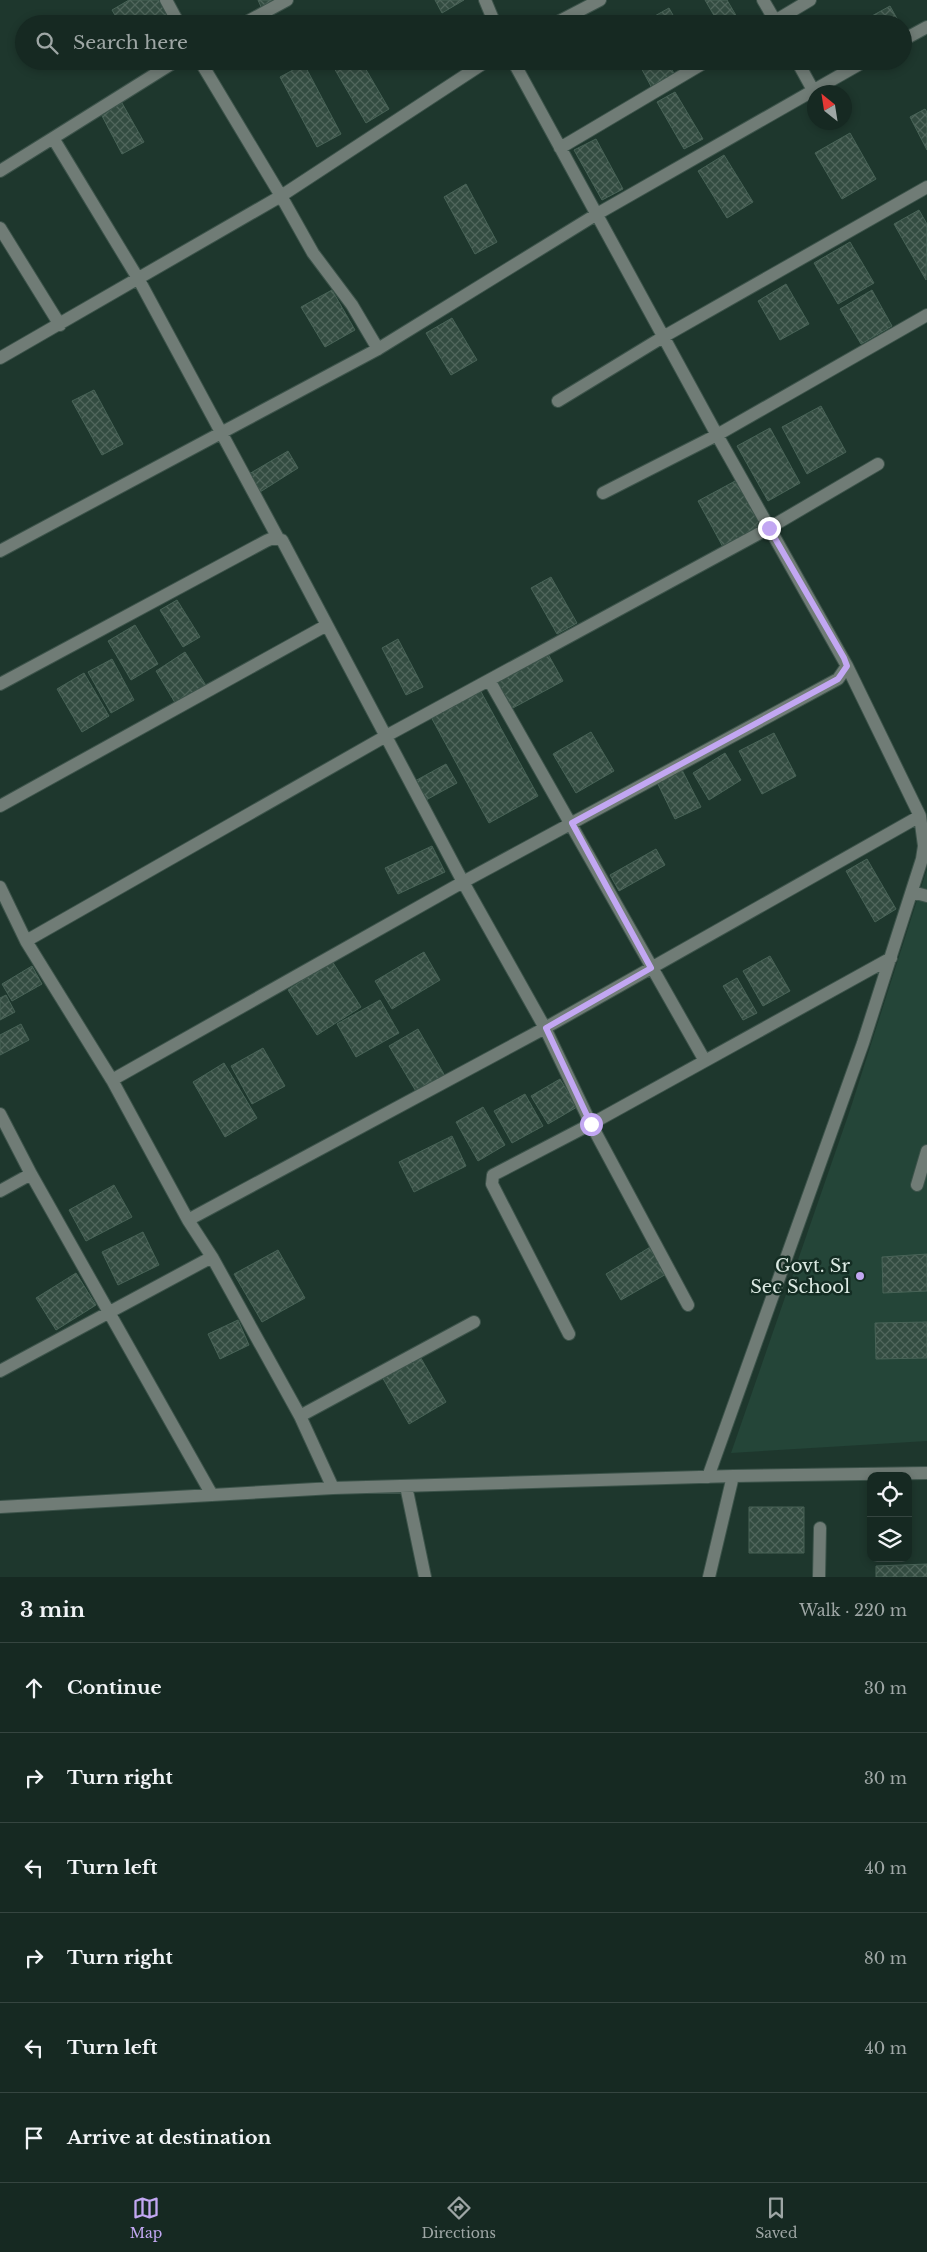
<!DOCTYPE html>
<html lang="en">
<head>
<meta charset="utf-8">
<style>
  body { margin:0; font-family:"Libre Baskerville",serif; background:#23352f; color:#f1f3f6 }
  .controls { position:absolute; right:15px; bottom:15px; display:grid; overflow:hidden; border-radius:10px; box-shadow:0 2px 8px #0003 }
  .controls button { width:45px; height:45px; display:grid; place-items:center; padding:0; border:0; border-bottom:1px solid #354540; background:#162922; color:#f1f3f6; font:25px sans-serif }
  .compass { position:absolute; left:807px; top:85px; width:45px; height:45px; border-radius:50%; background:#162922; box-shadow:0 2px 8px #0003; rotate:330deg }
  .stop { position:absolute; width:15px; height:15px; margin:-11px; border:4px solid #c2a7f2; border-radius:50%; background:#fff }
  .stop.end { background:#c2a7f2; border-color:#fff; box-shadow:0 1px 5px #0008 }
  .list { margin:0; padding:0; list-style:none }
  h2 { display:flex; justify-content:space-between; align-items:center; height:65px; margin:0; padding:0 20px; font-size:21px }
  h2 small { font-size:16px; font-weight:400; color:#9ea6a5 }
  .list li { display:grid; grid-template-columns:32px 1fr auto; gap:15px; align-items:center; box-sizing:border-box; height:90px; padding:0 20px; border-top:1px solid #354540 }
  .list b { display:block; font-size:19px; white-space:nowrap }
  .list em { font-size:16px; font-style:normal; color:#9ea6a5 }
  .icon { flex:none; width:28px; height:28px; fill:none; stroke:currentColor; stroke-width:2; stroke-linecap:round; stroke-linejoin:round }
  .map { position:relative; flex:none; width:927px; height:1577px; overflow:hidden }
  .search { position:absolute; background:#162922; box-shadow:0 2px 8px #0003; left:15px; right:15px; top:15px; height:55px; display:flex; align-items:center; gap:12px; box-sizing:border-box; padding:0 18px; border-radius:28px; color:#9ea6a5; font-size:19px }
  .sheet { height:605px; background:#162922 }
  nav { display:flex; justify-content:space-around; align-items:center; box-sizing:border-box; height:70px; border-top:1px solid #354540; background:#162922; font-size:14px; color:#9ea6a5 }
  nav a { display:grid; justify-items:center; gap:2px }
  nav .on { color:#c2a7f2 }
  .map>svg:first-child { display:block }
  .built { fill:#244538 }
  .building { fill:url(#building-cross-hatch); stroke:#486357 }
  .lines { fill:none; stroke-linecap:round; stroke-linejoin:round }
  .minor-casing { stroke:#3c534a; stroke-width:14 }
  .minor { stroke:#707c76; stroke-width:12 }
  .route { stroke:#c2a7f2; stroke-width:6 }
  .poi-dot { fill:#c2a7f2; stroke:#142d23; stroke-width:2 }
  .labels { text-anchor:middle; stroke-width:5; stroke-linejoin:round; paint-order:stroke }
  .poi-label { font-size:18px; fill:#dbe9e2; stroke:#142d23; text-anchor:end }
</style>
</head>
<body>
<div class="map">
<svg width="927" height="1577" viewBox="0 0 927 1577">
  <defs>
    <pattern id="building-cross-hatch" width="8" height="8" patternUnits="userSpaceOnUse" patternTransform="scale(1.25)"><rect width="8" height="8" fill="#334c41"/><path d="M0 0l8 8M0 8l8-8" fill="none" stroke="#50665c"/></pattern>
  </defs>
  <rect width="100%" height="100%" fill="#1e372d"/>
  <!-- built -->
  <path class="built" d="M927,869V1441L731,1453L850,1110Z"/>
  <!-- building -->
  <path class="building" d="M129,0H160L168,15L152,24H120L112,10Z
    M258,0H280L262,9Z
    M435,0H464L442,13Z
    M705,0H727L741,24H719Z
    M890,6L900,24H874L870,17Z
    M669,8L678,24H657L653,17Z
    M330,61H361L389,109L366,123Z
    M639,61H667L676,77L653,90L638,62Z
    M304,64L341,134L317,147L280,77Z
    M675,92L703,139L684,149L657,102Z
    M122,103L144,142L122,154L101,114Z
    M925,109L927,112V150L910,117Z
    M850,133L876,179L842,199L815,153Z
    M596,139L623,189L602,200L574,150Z
    M724,155L753,202L727,218L698,171Z
    M466,184L497,242L475,254L444,197Z
    M919,210L927,224L926,280L894,224Z
    M850,242L874,283L838,304L814,263Z
    M786,284L809,324L780,340L758,301Z
    M332,290L355,330L325,347L301,307Z
    M872,290L892,326L861,344L840,309Z
    M452,318L477,360L451,375L426,333Z
    M94,390L123,444L102,455L72,401Z
    M821,406L846,452L807,474L782,427Z
    M770,428L800,483L768,501L737,446Z
    M288,451L298,468L260,492L249,474Z
    M737,480L763,528L724,549L698,501Z
    M551,577L577,623L557,634L531,588Z
    M177,600L200,637L183,647L160,610Z
    M135,625L158,664L131,680L108,641Z
    M398,639L423,687L406,695L382,648Z
    M185,652L207,687L177,706L156,671Z
    M548,654L563,681L511,709L496,682Z
    M112,659L134,700L111,713L88,672Z
    M84,673L109,716L82,732L57,689Z
    M480,690L538,796L489,823L431,717Z
    M591,732L614,771L576,793L553,754Z
    M774,733L796,776L762,794L739,751Z
    M725,753L741,780L709,800L693,773Z
    M446,764L457,783L426,800L415,781Z
    M681,768L701,807L675,819L656,780Z
    M432,846L445,872L398,894L385,868Z
    M656,849L665,865L619,891L610,875Z
    M867,859L896,909L875,922L846,871Z
    M424,952L440,980L392,1009L375,981Z
    M770,956L790,991L763,1006L743,971Z
    M332,961L361,1007L317,1035L288,990Z
    M32,966L42,984L12,1001L2,984Z
    M737,978L757,1013L743,1020L723,986Z
    M6,995L15,1012L0,1020V998Z
    M380,1000L399,1033L356,1057L337,1024Z
    M21,1024L29,1040L0,1055V1035Z
    M418,1029L445,1076L417,1093L389,1046Z
    M263,1048L285,1086L252,1104L231,1066Z
    M224,1063L257,1118L225,1137L193,1082Z
    M560,1079L577,1107L548,1124L531,1096Z
    M525,1094L543,1126L512,1143L494,1111Z
    M483,1107L505,1145L478,1161L456,1122Z
    M452,1136L466,1166L414,1192L399,1162Z
    M114,1185L132,1217L86,1241L69,1210Z
    M143,1232L159,1265L118,1285L102,1252Z
    M652,1246L668,1273L621,1300L606,1274Z
    M278,1250L305,1298L262,1322L234,1274Z
    M927,1254V1291L883,1293L882,1257Z
    M76,1273L96,1305L56,1330L36,1298Z
    M238,1320L249,1345L220,1359L208,1334Z
    M927,1322V1358L876,1359L875,1323Z
    M418,1353L446,1402L409,1424L381,1375Z
    M749,1507H804V1553H749Z
    M927,1564V1577H876V1566Z"/>
  <g class="lines">
    <!-- minor casing -->
    <g class="minor-casing">
      <path id="minor" d="M166,0L179,24
        M485,0L495,24
        M763,0L777,24
        M243,24L287,0
        M554,24L600,0
        M770,24L810,0
        M903,40L927,27
        M176,61L53,138L139,280L278,538
        M200,61L281,196L313,253L352,305L378,349
        M797,61L813,90
        M560,148L707,61
        M0,171L53,138
        M0,228L60,325
        M0,358L281,196L487,61
        M558,401L663,337L927,187
        M603,493L717,435L927,315
        M0,551L378,349L597,214L865,61
        M489,680L705,1061
        M0,684L266,541L273,538L282,540L463,882L545,1028L591,1124L688,1305
        M0,806L327,625
        M0,887L26,941L112,1080L188,1220L212,1257L300,1416L333,1488
        M912,892L927,896
        M26,941L386,736L769,528L878,464
        M112,1080L463,882L838,679L847,666L717,435L513,61
        M0,1114L31,1174
        M917,1185L927,1151
        M0,1191L31,1174L212,1495
        M188,1220L545,1028L920,816
        M569,1334L492,1184L493,1175L591,1124L891,958
        M0,1371L212,1257
        M300,1416L474,1322
        M708,1477L863,1043L922,859L924,846L920,816L847,666
        M406,1486L425,1577
        M0,1507L333,1488L733,1476L927,1473
        M709,1577L733,1476
        M819,1577L820,1528"/>
    </g>
    <!-- minor -->
    <use href="#minor" class="minor"/>
  </g>
  <g class="lines">
    <!-- route -->
    <path class="route" d="M591,1124L546,1028L651,968L572,823L838,679L847,666L844,658L769,528"/>
  </g>
  <!-- markers -->
  <circle class="poi-dot" cx="860" cy="1276" r="5"/>
  <g class="labels">
    <!-- poi labels -->
    <g class="poi-label">
      <text x="850" y="1272">Govt. Sr<tspan x="850" dy="21">Sec School</tspan></text>
    </g>
  </g>
</svg>
<div class="controls">
<button><svg class="icon" aria-label="locate" viewBox="0 0 24 24"><circle cx="12" cy="12" r="6"/><path d="M12 2v4M12 18v4M2 12h4M18 12h4"/></svg></button>
<button><svg class="icon" aria-label="layers" viewBox="0 0 24 24"><path d="M12 4l9 5-9 5-9-5zM3 14l9 5 9-5"/></svg></button>
</div>
<svg class="compass" viewBox="-18 -18 36 36"><path d="M0-13l5 13h-10z" fill="#e53935"/><path d="M0 13l5-13h-10z" fill="#9ea6a5"/></svg>
<div class="stop" style="left:591px;top:1124px"></div>
<div class="stop end" style="left:769px;top:528px"></div>
<div class="search"><svg class="icon" aria-label="search" viewBox="0 0 24 24"><circle cx="10" cy="10" r="6"/><path d="M15 15l6 6"/></svg>Search here</div>
</div>
<section class="sheet">
<h2>3 min<small>Walk · 220 m</small></h2>
<ul class="list">
<li><svg class="icon" aria-label="ahead" viewBox="0 0 24 24"><path d="M12 20V5M6 11l6-6 6 6"/></svg><div><b>Continue</b></div><em>30 m</em></li>
<li><svg class="icon" aria-label="right" viewBox="0 0 24 24"><path d="M7 20v-9h11M14 6l5 5-5 5"/></svg><div><b>Turn right</b></div><em>30 m</em></li>
<li><svg class="icon" aria-label="left" viewBox="0 0 24 24"><path d="M17 20v-9H6M10 6l-5 5 5 5"/></svg><div><b>Turn left</b></div><em>40 m</em></li>
<li><svg class="icon" aria-label="right" viewBox="0 0 24 24"><path d="M7 20v-9h11M14 6l5 5-5 5"/></svg><div><b>Turn right</b></div><em>80 m</em></li>
<li><svg class="icon" aria-label="left" viewBox="0 0 24 24"><path d="M17 20v-9H6M10 6l-5 5 5 5"/></svg><div><b>Turn left</b></div><em>40 m</em></li>
<li><svg class="icon" aria-label="arrive" viewBox="0 0 24 24"><path d="M6 21V4h12l-3 4 3 4H6"/></svg><div><b>Arrive at destination</b></div></li>
</ul>
</section>
<nav>
<a class="on"><svg class="icon" aria-label="map" viewBox="0 0 24 24"><path d="M3 6l6-2 6 2 6-2v14l-6 2-6-2-6 2zM9 4v14M15 6v14"/></svg>Map</a>
<a><svg class="icon" aria-label="directions" viewBox="0 0 24 24"><path d="M12 3l9 9-9 9-9-9zM9 14v-3h6M13 9l2 2-2 2"/></svg>Directions</a>
<a><svg class="icon" aria-label="saved" viewBox="0 0 24 24"><path d="M7 4h10v16l-5-4-5 4z"/></svg>Saved</a>
</nav>
</body>
</html>
